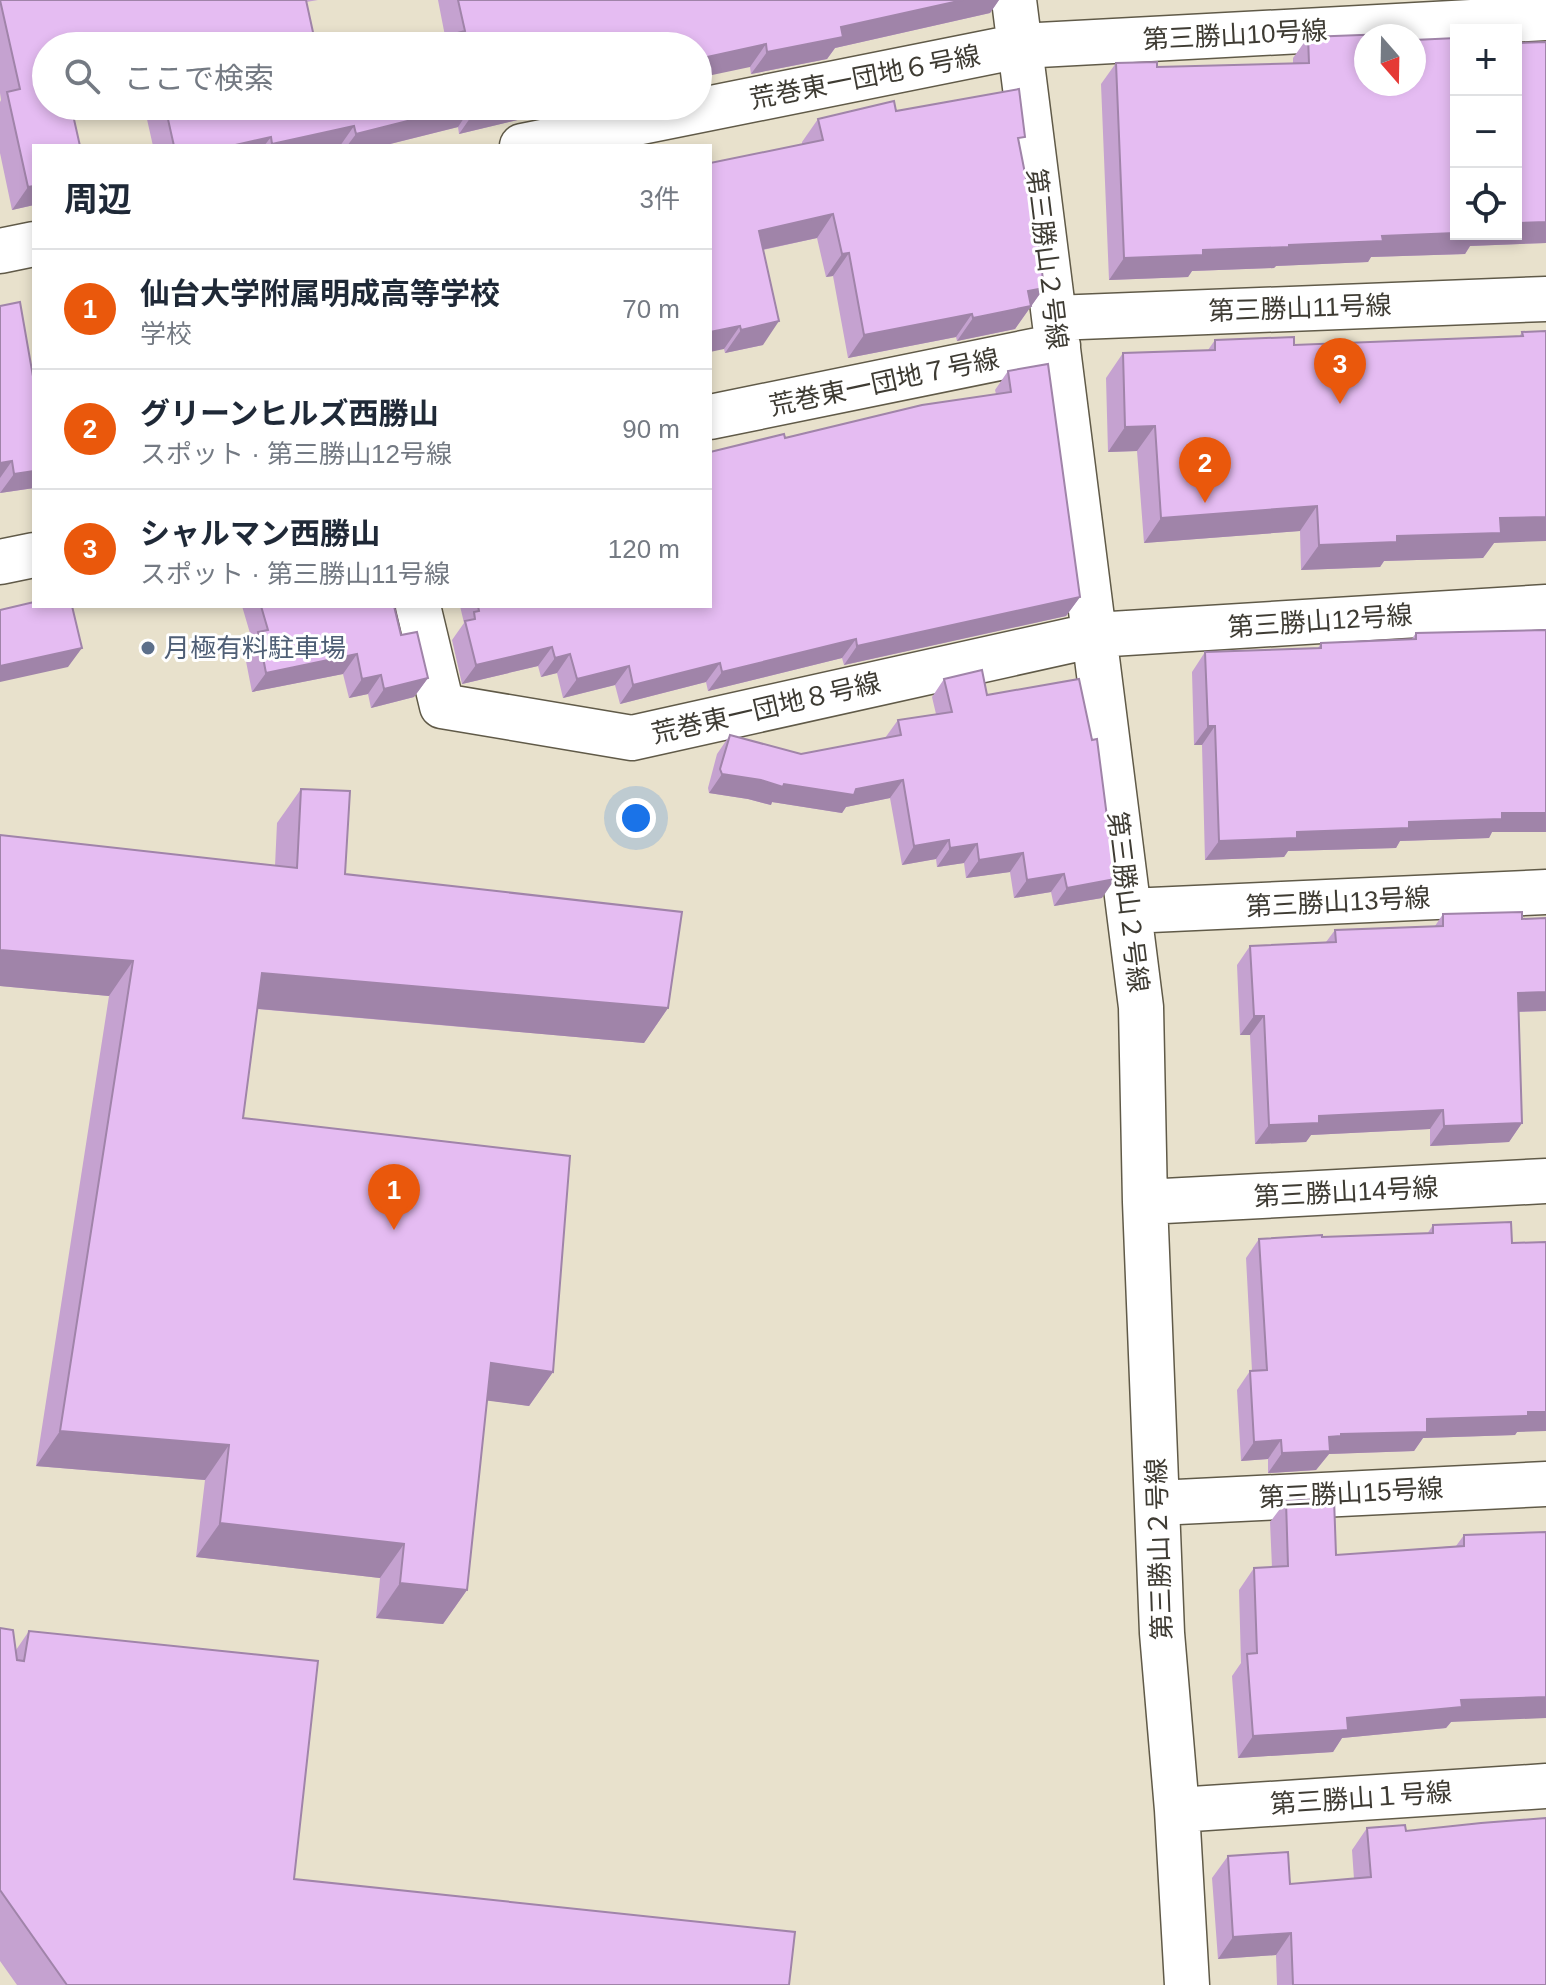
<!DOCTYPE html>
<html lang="ja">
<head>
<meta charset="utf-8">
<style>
  body { margin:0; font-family:Helvetica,"Noto Sans JP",sans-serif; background:#f6f6f7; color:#1f2937 }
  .controls { position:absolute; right:24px; top:24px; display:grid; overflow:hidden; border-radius:0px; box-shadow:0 4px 12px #0003 }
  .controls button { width:72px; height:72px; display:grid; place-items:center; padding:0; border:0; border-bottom:2px solid #e0e1e3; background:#fff; color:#1f2937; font:40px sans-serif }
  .compass { position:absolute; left:1354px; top:24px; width:72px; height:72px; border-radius:50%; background:#fff; box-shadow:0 4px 12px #0003; rotate:160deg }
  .you { position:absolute; left:636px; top:818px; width:28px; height:28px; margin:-20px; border:6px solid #fff; border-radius:50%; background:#1a73e8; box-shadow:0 0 0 12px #1a73e833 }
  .badge { display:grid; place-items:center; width:52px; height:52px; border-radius:50%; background:#ea580c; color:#fff; font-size:26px; font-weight:700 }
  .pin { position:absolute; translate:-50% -66px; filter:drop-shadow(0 2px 4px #0008) }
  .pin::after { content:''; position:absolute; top:42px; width:28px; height:24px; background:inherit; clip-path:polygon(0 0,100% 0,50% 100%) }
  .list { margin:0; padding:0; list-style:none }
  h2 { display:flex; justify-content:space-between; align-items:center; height:104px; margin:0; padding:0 32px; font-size:34px }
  h2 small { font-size:26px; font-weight:400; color:#747a83 }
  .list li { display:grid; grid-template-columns:52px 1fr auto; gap:24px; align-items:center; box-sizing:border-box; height:120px; padding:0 32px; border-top:2px solid #e0e1e3 }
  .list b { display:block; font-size:30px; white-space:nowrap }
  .list p { margin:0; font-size:26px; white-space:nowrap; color:#747a83 }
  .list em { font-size:26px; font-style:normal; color:#747a83 }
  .icon { flex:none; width:44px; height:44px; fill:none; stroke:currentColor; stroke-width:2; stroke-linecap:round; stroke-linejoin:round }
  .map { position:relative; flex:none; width:1546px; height:1985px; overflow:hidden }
  .search { position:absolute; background:#fff; box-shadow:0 4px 12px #0003; left:32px; top:32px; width:680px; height:88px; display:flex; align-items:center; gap:20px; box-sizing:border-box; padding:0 28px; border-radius:44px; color:#747a83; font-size:30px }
  .panel { position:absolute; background:#fff; box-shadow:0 4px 12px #0003; left:32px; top:144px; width:680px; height:464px; border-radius:0px }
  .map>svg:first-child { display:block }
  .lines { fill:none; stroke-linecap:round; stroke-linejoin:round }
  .minor-casing { stroke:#605a48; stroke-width:47 }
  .minor { stroke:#fff; stroke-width:44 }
  .wall { fill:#c5a2d0 }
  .shaded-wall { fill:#a084a9 }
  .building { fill:#e5bcf2; stroke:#a084a9; stroke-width:2 }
  .service-dot { fill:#5c6f8a; stroke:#fff; stroke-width:3 }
  .labels { text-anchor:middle; stroke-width:6; stroke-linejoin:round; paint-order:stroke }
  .street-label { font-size:26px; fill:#3e3b33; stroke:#fff }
  .service-label { font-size:26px; fill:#4e5e75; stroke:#fff; text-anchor:start }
</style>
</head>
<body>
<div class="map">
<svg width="1546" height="1985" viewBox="0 0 1546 1985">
  <rect width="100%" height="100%" fill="#e8e1cc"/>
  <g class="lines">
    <!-- minor casing -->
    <g class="minor-casing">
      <path id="minor" d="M1014,0L1141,1007L1145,1202L1162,1633L1177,1810L1187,1985
        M522,146L1020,46L1546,18
        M0,251L34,244
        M1054,318L1546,299
        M710,417L1058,346
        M0,562L34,555
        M418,606L442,706L632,738L1095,635L1546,607
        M1129,911L1546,892
        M1145,1202L1546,1181
        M1157,1503L1546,1484
        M1177,1810L1546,1786"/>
    </g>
    <!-- minor -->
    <use href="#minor" class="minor"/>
  </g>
  <!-- wall -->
  <path class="wall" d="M0,0H318L46,46L34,146V205L12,210L0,153V102L1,100L0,93Z
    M438,0H999L990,13L835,48L827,59L751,74L750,67L698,46L445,36Z
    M1366,36L1456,234L1546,42V243L1470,246L1465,254L1371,257L1368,262L1276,266L1274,268L1192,271L1188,277L1109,280L1101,84L1116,63L1157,67L1293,64V58L1308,37Z
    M144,106H534L526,118L459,134L458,127L382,146H153Z
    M896,111L1019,145L1044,288L1015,329L957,341L956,337L848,358L833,276L826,277L817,238L763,250V345L725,353L724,349L802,144V142L818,119Z
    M0,306L34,382V488L0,493Z
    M1546,331L1494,543L1483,558L1384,561L1380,567L1301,570L1300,531L1144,543L1137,451L1108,452L1106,378L1123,353L1208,350L1215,340L1294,345L1519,337L1522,332Z
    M1008,371L1080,597L1066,616L844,665L842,658L708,691L706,682L620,704L615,685L563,698L557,673L541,677L538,666L462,684L452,640L464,623L460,606H710L785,438L996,394L995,390Z
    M242,606H394L401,635L428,678L414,697L371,708L368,694L349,698L343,674L252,692L244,651L252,640Z
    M1546,630V832H1492L1489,838L1400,841L1396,848L1288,851L1284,857L1205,860L1202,745H1194L1192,672L1205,652L1318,648L1321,643L1411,640L1416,633Z
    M944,679L987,695L1102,898L1054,906L1051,892L1014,898L1010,872L966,878L964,863L937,867L936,859L902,865L890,798L846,807L842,813L772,802L771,805L748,799L709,793L708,788L717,754L730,735L801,754L885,738L898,720L936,714L932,697Z
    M301,789L345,874L668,1008L644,1043L257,1009L243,1118L553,1372L529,1406L487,1400L467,1590L443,1624L376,1618L380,1578L196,1557L205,1480L36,1466L109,996L0,986L275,866L277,823Z
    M1443,914L1522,919L1546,918V1011L1519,1012L1522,1123L1509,1142L1430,1146V1129L1311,1135L1306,1142L1255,1144L1250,1035H1240L1237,965L1250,946L1326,942L1335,930L1435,926Z
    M1433,1225L1517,1432L1515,1435L1423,1438L1414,1451L1329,1454L1316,1470L1268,1473V1459L1241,1461L1237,1390L1250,1371H1252L1246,1258L1259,1239L1427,1234Z
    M1286,1501L1336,1555L1456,1546L1464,1535L1546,1532L1451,1722L1446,1728L1342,1738L1333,1752L1238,1758L1232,1676L1241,1663L1239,1590L1254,1568L1272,1567L1270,1522Z
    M0,1628L16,1650L29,1631L294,1879L789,1985H17L0,1961Z
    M1367,1828L1406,1831L1546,1985H1277L1276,1955L1218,1959L1212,1878L1228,1856L1290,1884L1354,1879L1352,1850Z"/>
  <!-- shaded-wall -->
  <path class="shaded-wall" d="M963,0H999L990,13L835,48L827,59L751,74L767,52L841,27Z
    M766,44L750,67L698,78V59Z
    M467,106H472L458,127L382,146H347L356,134Z
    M497,106H534L526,118L459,134L475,111Z
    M354,126L340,146H271L272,144Z
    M271,137L264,146H231Z
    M34,186V205L12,210L28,187Z
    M833,214L817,238L742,254L759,231Z
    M1546,222V243L1470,246L1465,254L1371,257L1368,262L1276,266L1274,268L1192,271L1188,277L1109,280L1124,258L1203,250L1382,236L1456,233L1516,234V223Z
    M849,253L833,276L826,277L842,254Z
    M1044,288L1015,329L957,341L973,318L1028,291Z
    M972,314L956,337L848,358L864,335Z
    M779,321L763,345L725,353L741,330Z
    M740,326L724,349L710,352V332Z
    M1155,426L1137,451L1108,452L1125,427Z
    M12,461L0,478V463Z
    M34,471V488L0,493L14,474Z
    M1317,506L1300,531L1144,543L1161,518Z
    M1546,517V541L1494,543L1483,558L1384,561L1380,567L1301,570L1319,545L1397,536L1500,518Z
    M1080,597L1066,616L844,665L857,646Z
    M856,639L842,658L708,691L722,672Z
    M552,647L538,666L462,684L476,665Z
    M82,648L68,667L0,682V666Z
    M357,654L343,674L252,692L266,673Z
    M570,654L557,673L541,677L555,658Z
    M720,663L706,682L620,704L633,685Z
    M629,666L615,685L563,698L577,679Z
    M381,675L368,694L349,698L362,679Z
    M428,678L414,697L371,708L384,689Z
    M1208,726H1215L1202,745H1194Z
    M722,774L784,784L856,789L903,780L890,798L846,807L842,813L772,802L771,805L748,799L709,793Z
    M1502,813H1546V832H1492L1489,838L1400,841L1396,848L1288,851L1284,857L1205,860L1219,841L1297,832Z
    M949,840L936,859L902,865L914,846Z
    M977,844L964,863L937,867L950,848Z
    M1023,853L1010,872L966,878L979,860Z
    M1064,874L1051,892L1014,898L1027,880Z
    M1115,879L1102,898L1054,906L1067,888Z
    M0,950L133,961L109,996L0,986Z
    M262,973L668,1008L644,1043L238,1007Z
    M1546,992V1011L1505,1012L1518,993Z
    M1254,1016H1264L1250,1035H1240Z
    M1443,1110L1430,1129L1311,1135L1306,1142L1255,1144L1269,1125L1319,1116Z
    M1522,1123L1509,1142L1430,1146L1444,1126Z
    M491,1363L553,1372L529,1406L467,1398Z
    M1528,1412H1546V1431L1517,1432L1515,1435L1423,1438L1414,1451L1329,1454L1316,1470L1268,1473L1282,1453L1329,1437L1427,1419Z
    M60,1431L229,1445L205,1480L36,1466Z
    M1281,1440L1268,1459L1241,1461L1254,1442Z
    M220,1523L404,1544L380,1578L196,1557Z
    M400,1583L467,1590L443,1624L376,1618Z
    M1546,1697V1718L1451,1722L1446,1728L1342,1738L1333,1752L1238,1758L1253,1736L1347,1718L1461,1700Z
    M1291,1933L1276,1955L1218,1959L1233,1937Z"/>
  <!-- building -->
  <path class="building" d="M0,0H306L316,46H46V106H71L80,146H34V186L28,187L7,92L20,89Z
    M458,0H963L841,27L843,37L767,52L766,44L698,59V46H409L465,31Z
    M1387,34V36H1366V84H1414V40L1456,38V233L1382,236L1383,241L1289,245V247L1203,250V255L1124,258L1116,63L1157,62V67L1309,63L1308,37Z
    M1546,42V222L1516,223V43Z
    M1019,89L1025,137L1018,138L1038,239L1044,288L1028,291L1031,306L973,318L972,314L864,335L849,253L842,254L833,214L759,231L779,321L741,330L740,326L710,332V163L823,140L818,119L894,101L896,111Z
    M165,106H467L356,134L354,126L272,144L271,137L231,146H174Z
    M474,106H497L475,111Z
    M20,302L34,382V471L14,474L12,461L0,463V306Z
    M1546,331V517L1500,518L1501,533L1397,536V542L1319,545L1317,506L1161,518L1155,426L1125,427L1123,353L1215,350V340L1294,337V345L1523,336L1522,332Z
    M1048,364L1080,597L857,646L856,639L722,672L720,663L633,685L629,666L577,679L570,654L555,658L552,647L476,665L465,621L475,619L474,612L479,611L478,606H710V452L784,434L785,438L922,405L1011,392L1008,371Z
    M34,602V606H72L82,648L0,666V610Z
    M261,606H394L401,635L417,632L428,678L384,689L381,675L362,679L357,654L266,673L258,632L268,630Z
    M1546,630V813H1502V819L1409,822V828L1297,832V838L1219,841L1215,726H1208L1205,652L1321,648V643L1416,639V633Z
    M982,670L987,695L1079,679L1092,740L1097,739L1115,879L1067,888L1064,874L1027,880L1023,853L979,860L977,844L950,848L949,840L914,846L903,780L856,789L854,795L784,784L783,787L761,780L722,774L720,769L730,735L801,754L901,735L898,720L952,712L944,679Z
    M301,789L350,791L345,874L682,912L668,1008L262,973L243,1118L570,1156L553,1372L491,1363L467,1590L400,1583L404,1544L220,1523L229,1445L60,1431L133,961L0,950V835L297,868Z
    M1522,912V919L1546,918V992L1518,993L1522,1123L1444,1126L1443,1110L1319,1116V1123L1269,1125L1264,1016H1254L1250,946L1336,942L1335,930L1443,926V914Z
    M1511,1222L1512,1243L1546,1242V1412H1528V1416L1427,1419V1432L1341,1434V1436L1329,1437L1330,1451L1282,1453L1281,1440L1254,1442L1250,1371L1267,1370L1259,1239L1322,1235V1237L1433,1233V1225Z
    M1334,1498L1336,1555L1464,1546V1535L1546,1532V1697L1461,1700L1462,1707L1347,1718L1348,1730L1253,1736L1247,1654L1257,1653L1254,1568L1288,1566L1286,1501Z
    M0,1628L13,1630L17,1660L24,1661L29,1631L318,1661L294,1879L795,1932L789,1985H67L0,1890Z
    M1546,1818V1985H1293L1291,1933L1233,1937L1228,1856L1288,1852L1290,1884L1371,1877L1367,1828L1405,1825L1406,1831L1481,1823Z"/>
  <!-- markers -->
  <circle class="service-dot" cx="148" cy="648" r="8"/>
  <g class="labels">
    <!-- street labels -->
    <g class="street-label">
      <text transform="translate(1235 35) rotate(-3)" y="9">第三勝山10号線</text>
      <text transform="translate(865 77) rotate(-11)" y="9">荒巻東一団地６号線</text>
      <text transform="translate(1047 259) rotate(83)" y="9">第三勝山２号線</text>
      <text transform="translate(1300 308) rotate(-2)" y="9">第三勝山11号線</text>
      <text transform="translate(884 382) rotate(-12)" y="9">荒巻東一団地７号線</text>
      <text transform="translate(1320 621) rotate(-4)" y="9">第三勝山12号線</text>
      <text transform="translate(766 708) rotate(-13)" y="9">荒巻東一団地８号線</text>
      <text transform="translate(1128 902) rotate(83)" y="9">第三勝山２号線</text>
      <text transform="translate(1338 902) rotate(-3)" y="9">第三勝山13号線</text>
      <text transform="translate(1346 1192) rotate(-3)" y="9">第三勝山14号線</text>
      <text transform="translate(1351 1493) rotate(-3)" y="9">第三勝山15号線</text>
      <text transform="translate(1159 1549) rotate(-92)" y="9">第三勝山２号線</text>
      <text transform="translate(1361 1798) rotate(-4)" y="9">第三勝山１号線</text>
    </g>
    <!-- service labels -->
    <g class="service-label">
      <text x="164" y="657">月極有料駐車場</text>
    </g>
  </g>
</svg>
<div class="controls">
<button>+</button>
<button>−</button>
<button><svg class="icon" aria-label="locate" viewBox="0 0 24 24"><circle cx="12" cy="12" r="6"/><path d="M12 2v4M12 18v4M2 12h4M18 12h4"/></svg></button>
</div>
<svg class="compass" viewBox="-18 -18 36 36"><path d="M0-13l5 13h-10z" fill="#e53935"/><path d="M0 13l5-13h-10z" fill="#747a83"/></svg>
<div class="you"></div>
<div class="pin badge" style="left:394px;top:1230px">1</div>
<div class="pin badge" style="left:1205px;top:503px">2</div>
<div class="pin badge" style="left:1340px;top:404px">3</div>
<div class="search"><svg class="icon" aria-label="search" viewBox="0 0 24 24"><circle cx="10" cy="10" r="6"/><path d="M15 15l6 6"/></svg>ここで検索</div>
<section class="panel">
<h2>周辺<small>3件</small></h2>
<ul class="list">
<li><span class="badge">1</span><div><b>仙台大学附属明成高等学校</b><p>学校</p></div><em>70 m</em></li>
<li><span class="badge">2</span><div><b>グリーンヒルズ西勝山</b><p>スポット · 第三勝山12号線</p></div><em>90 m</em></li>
<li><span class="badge">3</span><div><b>シャルマン西勝山</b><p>スポット · 第三勝山11号線</p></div><em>120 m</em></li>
</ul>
</section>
</div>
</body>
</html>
